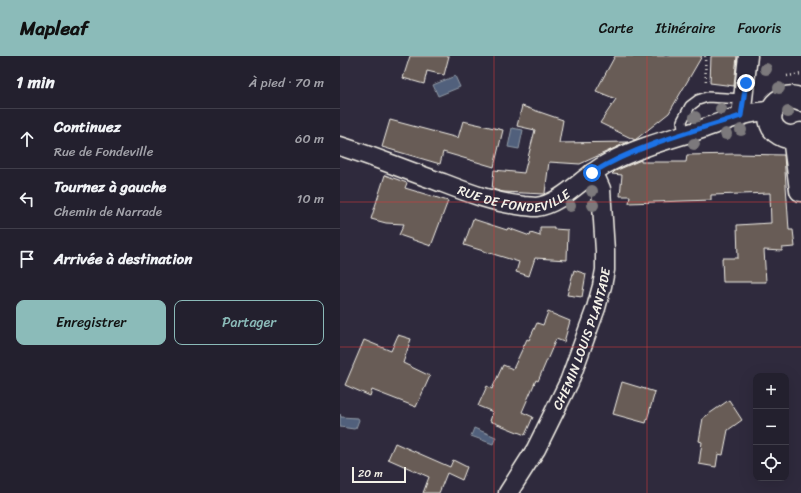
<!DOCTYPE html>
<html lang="fr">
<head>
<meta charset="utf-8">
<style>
  body { margin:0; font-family:Sriracha,sans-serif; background:#2b2836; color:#f1f3f6 }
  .controls { position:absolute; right:12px; bottom:12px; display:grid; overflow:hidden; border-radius:8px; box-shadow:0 4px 16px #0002 }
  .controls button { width:36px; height:36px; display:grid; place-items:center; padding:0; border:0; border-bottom:1px solid #403e4a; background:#23202e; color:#f1f3f6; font:20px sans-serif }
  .scale { position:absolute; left:12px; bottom:10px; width:54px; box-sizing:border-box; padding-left:4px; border:2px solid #f4f1e8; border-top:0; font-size:11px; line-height:14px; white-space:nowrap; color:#f4f1e8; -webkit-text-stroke:3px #2f2a3d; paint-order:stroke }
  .stop { position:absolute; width:12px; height:12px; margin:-9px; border:3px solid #1a73e8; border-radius:50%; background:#fff }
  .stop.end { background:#1a73e8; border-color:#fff; box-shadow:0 1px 4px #0008 }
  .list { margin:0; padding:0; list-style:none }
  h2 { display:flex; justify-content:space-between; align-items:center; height:52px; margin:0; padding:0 16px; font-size:17px }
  h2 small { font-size:13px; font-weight:400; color:#a3a3aa }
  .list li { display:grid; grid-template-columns:26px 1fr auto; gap:12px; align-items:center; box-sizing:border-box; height:60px; padding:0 16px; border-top:1px solid #403e4a }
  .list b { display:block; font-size:15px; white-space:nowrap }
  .list p { margin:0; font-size:13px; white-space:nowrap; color:#a3a3aa }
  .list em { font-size:13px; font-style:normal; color:#a3a3aa }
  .actions { display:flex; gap:8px; padding:12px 16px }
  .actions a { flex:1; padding:9px 0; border:1px solid #8bbbb9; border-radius:8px; text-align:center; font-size:14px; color:#8bbbb9 }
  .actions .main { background:#8bbbb9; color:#111 }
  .icon { flex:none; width:22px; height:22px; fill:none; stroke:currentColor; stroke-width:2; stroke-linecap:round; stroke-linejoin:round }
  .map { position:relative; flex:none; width:461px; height:437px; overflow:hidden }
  header { display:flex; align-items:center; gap:24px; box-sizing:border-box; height:56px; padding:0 20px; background:#8bbbb9; color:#111 }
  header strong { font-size:19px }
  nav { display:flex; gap:22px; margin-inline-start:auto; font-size:14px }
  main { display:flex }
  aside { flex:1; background:#23202e }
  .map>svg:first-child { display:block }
  .water { fill:#51617b; stroke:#929ba7 }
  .building { fill:#675b57; stroke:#f4f1e8 }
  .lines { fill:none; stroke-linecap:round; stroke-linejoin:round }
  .lane-casing { stroke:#f4f1e8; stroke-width:12 }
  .street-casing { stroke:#f4f1e8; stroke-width:21 }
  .secondary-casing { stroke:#f4f1e8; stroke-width:25 }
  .path { stroke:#f4f1e8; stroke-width:2.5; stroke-dasharray:1 3; stroke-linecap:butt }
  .lane { stroke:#2f2a3d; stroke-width:9 }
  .street { stroke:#2f2a3d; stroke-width:18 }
  .secondary { stroke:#2f2a3d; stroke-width:22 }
  .tree { fill:#7b797b }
  .route { stroke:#1a73e8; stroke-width:5 }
  .grid { fill:none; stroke:#d93c3b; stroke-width:1; stroke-opacity:0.55 }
  .labels { text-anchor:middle; stroke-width:3; stroke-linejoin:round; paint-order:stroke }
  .street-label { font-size:13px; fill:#f4f1e8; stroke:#2f2a3d }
</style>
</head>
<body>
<header>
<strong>Mapleaf</strong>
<nav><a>Carte</a><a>Itinéraire</a><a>Favoris</a></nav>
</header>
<main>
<aside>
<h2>1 min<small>À pied · 70 m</small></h2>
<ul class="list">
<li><svg class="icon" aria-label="ahead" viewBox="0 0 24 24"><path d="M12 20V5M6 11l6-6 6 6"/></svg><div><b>Continuez</b><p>Rue de Fondeville</p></div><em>60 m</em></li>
<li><svg class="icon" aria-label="left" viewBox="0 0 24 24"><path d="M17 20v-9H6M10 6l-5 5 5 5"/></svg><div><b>Tournez à gauche</b><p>Chemin de Narrade</p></div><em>10 m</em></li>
<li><svg class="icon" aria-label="arrive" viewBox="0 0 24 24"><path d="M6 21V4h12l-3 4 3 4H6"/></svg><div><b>Arrivée à destination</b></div></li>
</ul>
<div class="actions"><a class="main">Enregistrer</a><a>Partager</a></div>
</aside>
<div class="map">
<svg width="461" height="437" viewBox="0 0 461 437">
  <rect width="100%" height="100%" fill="#2f2a3d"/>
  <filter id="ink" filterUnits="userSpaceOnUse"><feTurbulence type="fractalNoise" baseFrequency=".025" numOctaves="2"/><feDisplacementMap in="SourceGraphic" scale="8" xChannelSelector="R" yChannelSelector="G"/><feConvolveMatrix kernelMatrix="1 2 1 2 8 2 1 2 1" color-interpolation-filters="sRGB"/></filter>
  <g filter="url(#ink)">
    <!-- water -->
    <path class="water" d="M115,20L120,31L98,40L93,29Z
      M172,72L183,74L179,93L168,91Z
      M0,358L1,361L18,362L19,364L16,372L14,373L0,371Z
      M134,372L156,381L153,388L131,380Z"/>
    <!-- building -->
    <path class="building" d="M70,0H109L104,19L87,15L84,28L63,22Z
      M275,0H362L329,57L295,84L260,67L276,43L256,35Z
      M371,0H397L394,30L370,27Z
      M182,50L223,64L219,87L288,86L240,108L209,106L205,137L204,138L163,136L152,133L154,114L184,117L195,74L177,70Z
      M50,64L118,82L123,65L163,74L154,111L103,96L100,108L42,91Z
      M395,98L444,99L449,174H453L455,191L442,192V195L424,194L426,226H383L382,202H398L397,169L431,167L430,137L371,139V144L289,147L290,140H280L282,119L272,118L275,115L301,104V106H346L347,99Z
      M45,119L67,127L65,132L108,145L91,190L59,179L64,168L46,167L31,163Z
      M133,163L167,174L168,172L190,180L191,177L200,180V171H214V173L228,174L227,204L195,202L189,220L176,216L179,206L124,189Z
      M234,214L246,218L242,241L227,239Z
      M208,256L230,265L224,286L216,283L198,325L196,324L182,356L193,361L185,379L150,365L153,356L138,350L147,330L152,333L163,309L173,313L187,283L189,284L197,267L203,269Z
      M58,279L71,283L63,307L90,320L76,351L32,334L30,340L5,329L24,284L51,295Z
      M282,326L315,336L306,367L273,358Z
      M389,344L402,364L388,374L383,399L378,398L376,411L359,408L362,386L359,385L363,362Z
      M55,387L110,411L113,404L127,411L122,424L107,417L99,437H83L89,421L48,403Z"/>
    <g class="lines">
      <!-- lane casing -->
      <g class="lane-casing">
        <path id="lane" d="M344,79L342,65L350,50L358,44L367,41L403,43"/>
      </g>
      <!-- street casing -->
      <g class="street-casing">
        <g id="street">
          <path d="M401,60L408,0"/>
          <path id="s1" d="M0,90C35,101 68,115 103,127C129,137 155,147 184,150C188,150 192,151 196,151C223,148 246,117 270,106C297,92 327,84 356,75C380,67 406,55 431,55"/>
          <path id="s2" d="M168,437L196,393L229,326L256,252L262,230L265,214V195L261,133L257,124L252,117"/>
        </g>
      </g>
      <!-- secondary casing -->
      <g class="secondary-casing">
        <path id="secondary" d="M461,44C437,32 418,65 440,78C447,82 454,82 461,78
          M454,81L461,134"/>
      </g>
      <!-- path -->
      <path class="path" d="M365,0L366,28
        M447,20L461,18"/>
      <!-- lane -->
      <use href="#lane" class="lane"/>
      <!-- street -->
      <use href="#street" class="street"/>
      <!-- secondary -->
      <use href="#secondary" class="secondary"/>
    </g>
    <!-- trees -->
    <g class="tree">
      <circle cx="426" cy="13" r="6"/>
      <circle cx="439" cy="32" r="6"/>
      <circle cx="381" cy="53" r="6"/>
      <circle cx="448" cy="56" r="6"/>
      <circle cx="355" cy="61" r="6"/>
      <circle cx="401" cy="74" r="6"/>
      <circle cx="386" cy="78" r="6"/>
      <circle cx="354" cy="88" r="6"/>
      <circle cx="252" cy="135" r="6"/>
      <circle cx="253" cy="149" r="6"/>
      <circle cx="230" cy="150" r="6"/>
    </g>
  </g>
  <g class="lines" filter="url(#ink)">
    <!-- route -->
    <path class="route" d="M252,117C295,90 352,75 401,60L406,27"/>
  </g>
  <!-- grid -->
  <path class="grid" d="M154,0V437M307,0V437M0,146H461M0,291H461"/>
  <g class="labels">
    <!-- street labels -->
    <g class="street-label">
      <text dy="5" stroke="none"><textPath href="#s1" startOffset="184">RUE DE FONDEVILLE</textPath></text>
      <text dy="5" stroke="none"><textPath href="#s2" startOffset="172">CHEMIN LOUIS PLANTADE</textPath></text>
    </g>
  </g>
</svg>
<div class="controls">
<button>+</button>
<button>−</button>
<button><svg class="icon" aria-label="locate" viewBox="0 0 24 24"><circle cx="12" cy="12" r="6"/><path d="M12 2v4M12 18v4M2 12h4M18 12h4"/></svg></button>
</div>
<div class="scale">20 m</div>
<div class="stop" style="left:252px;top:117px"></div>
<div class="stop end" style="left:406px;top:27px"></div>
</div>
</main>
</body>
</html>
